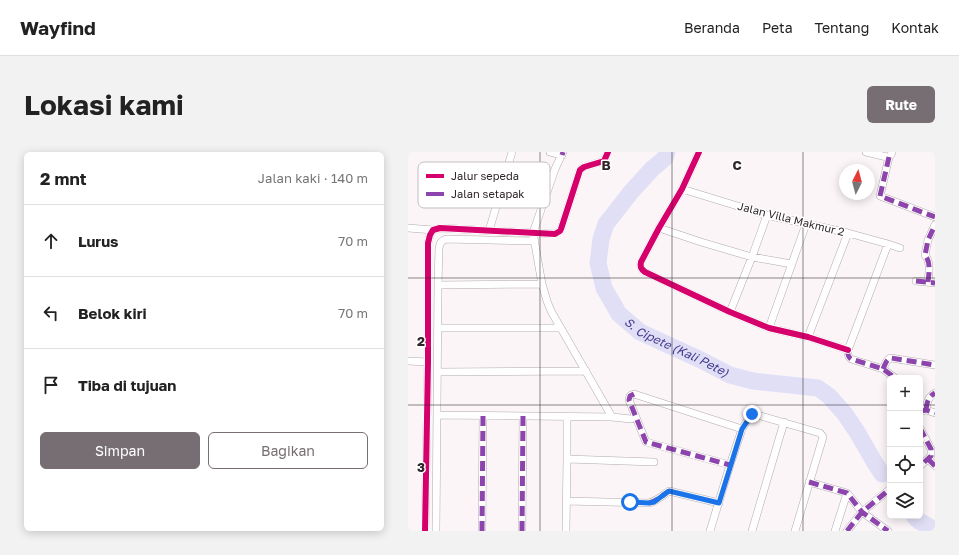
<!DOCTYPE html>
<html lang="id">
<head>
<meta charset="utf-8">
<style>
  body { margin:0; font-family:"Golos Text",sans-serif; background:#f2f2f2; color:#222 }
  .controls { position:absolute; right:12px; bottom:12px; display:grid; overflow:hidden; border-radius:6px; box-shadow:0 2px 10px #0003 }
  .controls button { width:36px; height:36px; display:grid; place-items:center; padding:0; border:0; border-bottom:1px solid #e0e0e0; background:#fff; color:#222; font:20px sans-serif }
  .compass { position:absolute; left:431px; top:12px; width:36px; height:36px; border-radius:50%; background:#fff; box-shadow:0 2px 10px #0003; rotate:6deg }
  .stop { position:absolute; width:12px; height:12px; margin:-9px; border:3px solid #1a73e8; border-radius:50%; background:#fff }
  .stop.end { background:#1a73e8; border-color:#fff; box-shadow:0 1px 4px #0008 }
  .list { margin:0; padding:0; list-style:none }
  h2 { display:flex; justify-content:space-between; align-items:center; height:52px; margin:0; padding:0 16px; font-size:17px }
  h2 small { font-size:13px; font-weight:400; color:#767676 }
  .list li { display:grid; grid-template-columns:26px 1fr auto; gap:12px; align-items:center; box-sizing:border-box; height:72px; padding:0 16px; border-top:1px solid #e0e0e0 }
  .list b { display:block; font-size:15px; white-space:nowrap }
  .list em { font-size:13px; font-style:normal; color:#767676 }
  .actions { display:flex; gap:8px; padding:12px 16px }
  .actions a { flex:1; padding:9px 0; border:1px solid #766e72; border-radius:6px; text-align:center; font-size:14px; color:#766e72 }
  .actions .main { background:#766e72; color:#fff }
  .icon { flex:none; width:22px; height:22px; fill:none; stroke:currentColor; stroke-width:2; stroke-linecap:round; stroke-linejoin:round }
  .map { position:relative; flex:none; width:527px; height:379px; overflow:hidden; border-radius:6px }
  header { display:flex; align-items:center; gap:24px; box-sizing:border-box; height:56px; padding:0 20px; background:#fff; border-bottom:1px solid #e0e0e0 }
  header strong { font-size:19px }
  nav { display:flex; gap:22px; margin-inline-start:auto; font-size:14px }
  .intro { display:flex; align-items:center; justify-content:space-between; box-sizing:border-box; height:96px; padding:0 24px }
  h1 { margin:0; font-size:28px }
  .button { padding:10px 18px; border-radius:6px; background:#766e72; color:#fff; font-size:14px; font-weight:700 }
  main { display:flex; gap:24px; padding:0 24px }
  aside { flex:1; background:#fff; border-radius:6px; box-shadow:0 2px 10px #0003 }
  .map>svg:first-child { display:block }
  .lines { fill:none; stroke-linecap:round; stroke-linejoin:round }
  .river { stroke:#e0dff6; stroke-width:17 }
  .minor-casing { stroke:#b2abae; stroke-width:8 }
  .minor { stroke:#fefefe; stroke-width:7 }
  .quiet { stroke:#8e44ad; stroke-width:5; stroke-dasharray:10 5; stroke-linecap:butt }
  .cycleway-casing { stroke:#fff; stroke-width:8 }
  .cycleway { stroke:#d6006c; stroke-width:6 }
  .route { stroke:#1a73e8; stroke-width:5 }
  .grid { fill:none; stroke:#2f252a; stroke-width:1; stroke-opacity:0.55 }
  .labels { text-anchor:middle; stroke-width:3; stroke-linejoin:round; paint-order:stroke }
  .street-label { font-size:11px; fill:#2f252a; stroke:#fff }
  .water-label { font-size:12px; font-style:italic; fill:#453b91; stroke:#fff }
  .key { fill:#fff; stroke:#c1bebf; stroke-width:1 }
  .key-label { font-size:11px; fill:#2f252a }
  .grid-label { font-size:13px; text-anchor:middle; font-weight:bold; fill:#2f252a; stroke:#fff; stroke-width:3; stroke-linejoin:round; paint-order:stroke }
</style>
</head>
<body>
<header>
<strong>Wayfind</strong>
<nav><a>Beranda</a><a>Peta</a><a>Tentang</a><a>Kontak</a></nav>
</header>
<div class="intro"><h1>Lokasi kami</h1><a class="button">Rute</a></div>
<main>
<aside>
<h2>2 mnt<small>Jalan kaki · 140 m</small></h2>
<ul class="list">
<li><svg class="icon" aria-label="ahead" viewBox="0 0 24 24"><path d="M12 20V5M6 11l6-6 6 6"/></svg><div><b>Lurus</b></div><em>70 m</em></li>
<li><svg class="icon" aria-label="left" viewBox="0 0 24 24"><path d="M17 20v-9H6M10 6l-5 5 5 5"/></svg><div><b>Belok kiri</b></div><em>70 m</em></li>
<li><svg class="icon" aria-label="arrive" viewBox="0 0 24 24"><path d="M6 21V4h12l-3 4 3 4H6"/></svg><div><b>Tiba di tujuan</b></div></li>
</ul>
<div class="actions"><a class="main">Simpan</a><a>Bagikan</a></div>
</aside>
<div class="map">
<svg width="527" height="379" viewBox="0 0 527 379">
  <rect width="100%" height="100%" fill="#fbf5f8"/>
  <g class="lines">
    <!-- river -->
    <g class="river">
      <path id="s1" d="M259,0L257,6L244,17L223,40L198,72L193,87L190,111L196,136L211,162L232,180L293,208L322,223L345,229L410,236L421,244L437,262L449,280L467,311L474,322"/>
      <path d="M506,364L511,369L527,378"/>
    </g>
    <!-- minor casing -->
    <g class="minor-casing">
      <path id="minor" d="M142,0L154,3
        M155,0L147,17L125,81L134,132L139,149L143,159L204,265
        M291,0L274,37L251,76L233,110C232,115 233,117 237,120L322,160L361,176L400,185L440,198
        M458,0L479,5C483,5 483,3 484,0
        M481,5L472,44L527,65
        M274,37L359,63L440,81L480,92L492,96
        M0,76L25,78
        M251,76L293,90L344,105L384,112
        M81,79L104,0
        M480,92L440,198C440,202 439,204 443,207L475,217L487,226
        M508,129L527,131
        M520,130C521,121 523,110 517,103L520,88L527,73
        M30,133L134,132
        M322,160L344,105L359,63
        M30,176H152
        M361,176L398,72
        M400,185L440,81
        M0,209L20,210
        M475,217C477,213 478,207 483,206L527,213
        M30,220L178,219
        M518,258C519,250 520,245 527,241
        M512,259L518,258L527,261
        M29,263L204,265L223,267
        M512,276L523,297V304L512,314
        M159,307L246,310
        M520,307L527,314
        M322,313L238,290L221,248L222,244L223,243L226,242L334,277
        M401,330L439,341L454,360L480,379
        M158,349L241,351C249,349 255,343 261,339L311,351
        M17,379L20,210V91L22,83L25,78L32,76L147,82L152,79L153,77L172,18L176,15L196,9L200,0
        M28,379L30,133L31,96C32,91 33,89 38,87L127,89
        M74,379L75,264
        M114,379L115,264
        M158,379L159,307V265
        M302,379L322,313L334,277L342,264L344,262H346L412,281L415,285L387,379
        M344,379L376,270
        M427,379L439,341
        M439,379L454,360L482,337"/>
    </g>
    <!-- minor -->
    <use href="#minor" class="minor"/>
    <!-- quiet -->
    <path class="quiet" d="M154,3L155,0
      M481,5L472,44L527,65
      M508,129L527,131
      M520,130C521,121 523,110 517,103L520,88L527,73
      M440,198C440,202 439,204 443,207L475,217L487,226
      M475,217C477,213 478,207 483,206L527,213
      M226,242L222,244L221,248L238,290L322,313
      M518,258C519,250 520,245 527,241
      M512,259L518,258L527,261
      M512,276L523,297V304L512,314
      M520,307L527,314
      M401,330L439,341L454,360L480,379
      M241,351C249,349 255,343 261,339
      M74,379L75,264
      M114,379L115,264
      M439,379L454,360L482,337"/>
    <!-- cycleway casing -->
    <g class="cycleway-casing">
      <path id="cycleway" d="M291,0L274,37L251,76L233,110C232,115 233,117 237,120L322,160L361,176L400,185L440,198
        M17,379L20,210V91L22,83L25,78L32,76L147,82L152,79L153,77L172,18L176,15L196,9L200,0"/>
    </g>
    <!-- cycleway -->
    <use href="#cycleway" class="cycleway"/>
  </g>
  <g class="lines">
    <!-- route -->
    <path class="route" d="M222,350L241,351L246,350L261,339L311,351L334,277L344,262"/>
  </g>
  <!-- grid -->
  <path class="grid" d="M132,0V379M264,0V379M395,0V379M0,126H527M0,253H482M512,253H527"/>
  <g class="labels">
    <!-- street labels -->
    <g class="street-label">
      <text transform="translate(383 67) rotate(14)" y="4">Jalan Villa Makmur 2</text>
    </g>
    <!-- water labels -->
    <g class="water-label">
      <text dy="4" stroke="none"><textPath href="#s1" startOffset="258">S. Cipete (Kali Pete)</textPath></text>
    </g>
  </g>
  <!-- legend -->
  <rect x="10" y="10" width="132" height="46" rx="6" class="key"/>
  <rect x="18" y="22" width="18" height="4" fill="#d6006c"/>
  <rect x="18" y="40" width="18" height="4" fill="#8e44ad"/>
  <g class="key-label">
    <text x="43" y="28">Jalur sepeda</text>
    <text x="43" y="46">Jalan setapak</text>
  </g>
  <g class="grid-label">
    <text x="198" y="18">B</text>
    <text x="329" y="18">C</text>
    <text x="13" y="194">2</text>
    <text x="13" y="320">3</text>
  </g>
</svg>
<div class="controls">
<button>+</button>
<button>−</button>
<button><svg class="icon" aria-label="locate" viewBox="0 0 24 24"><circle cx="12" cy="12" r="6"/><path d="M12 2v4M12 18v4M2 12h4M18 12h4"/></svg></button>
<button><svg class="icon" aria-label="layers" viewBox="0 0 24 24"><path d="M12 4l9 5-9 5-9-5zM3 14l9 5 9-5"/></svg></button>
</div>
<svg class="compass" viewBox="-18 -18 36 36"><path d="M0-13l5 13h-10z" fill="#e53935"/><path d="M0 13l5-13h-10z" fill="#767676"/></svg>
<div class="stop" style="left:222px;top:350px"></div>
<div class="stop end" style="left:344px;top:262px"></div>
</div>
</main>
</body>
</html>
